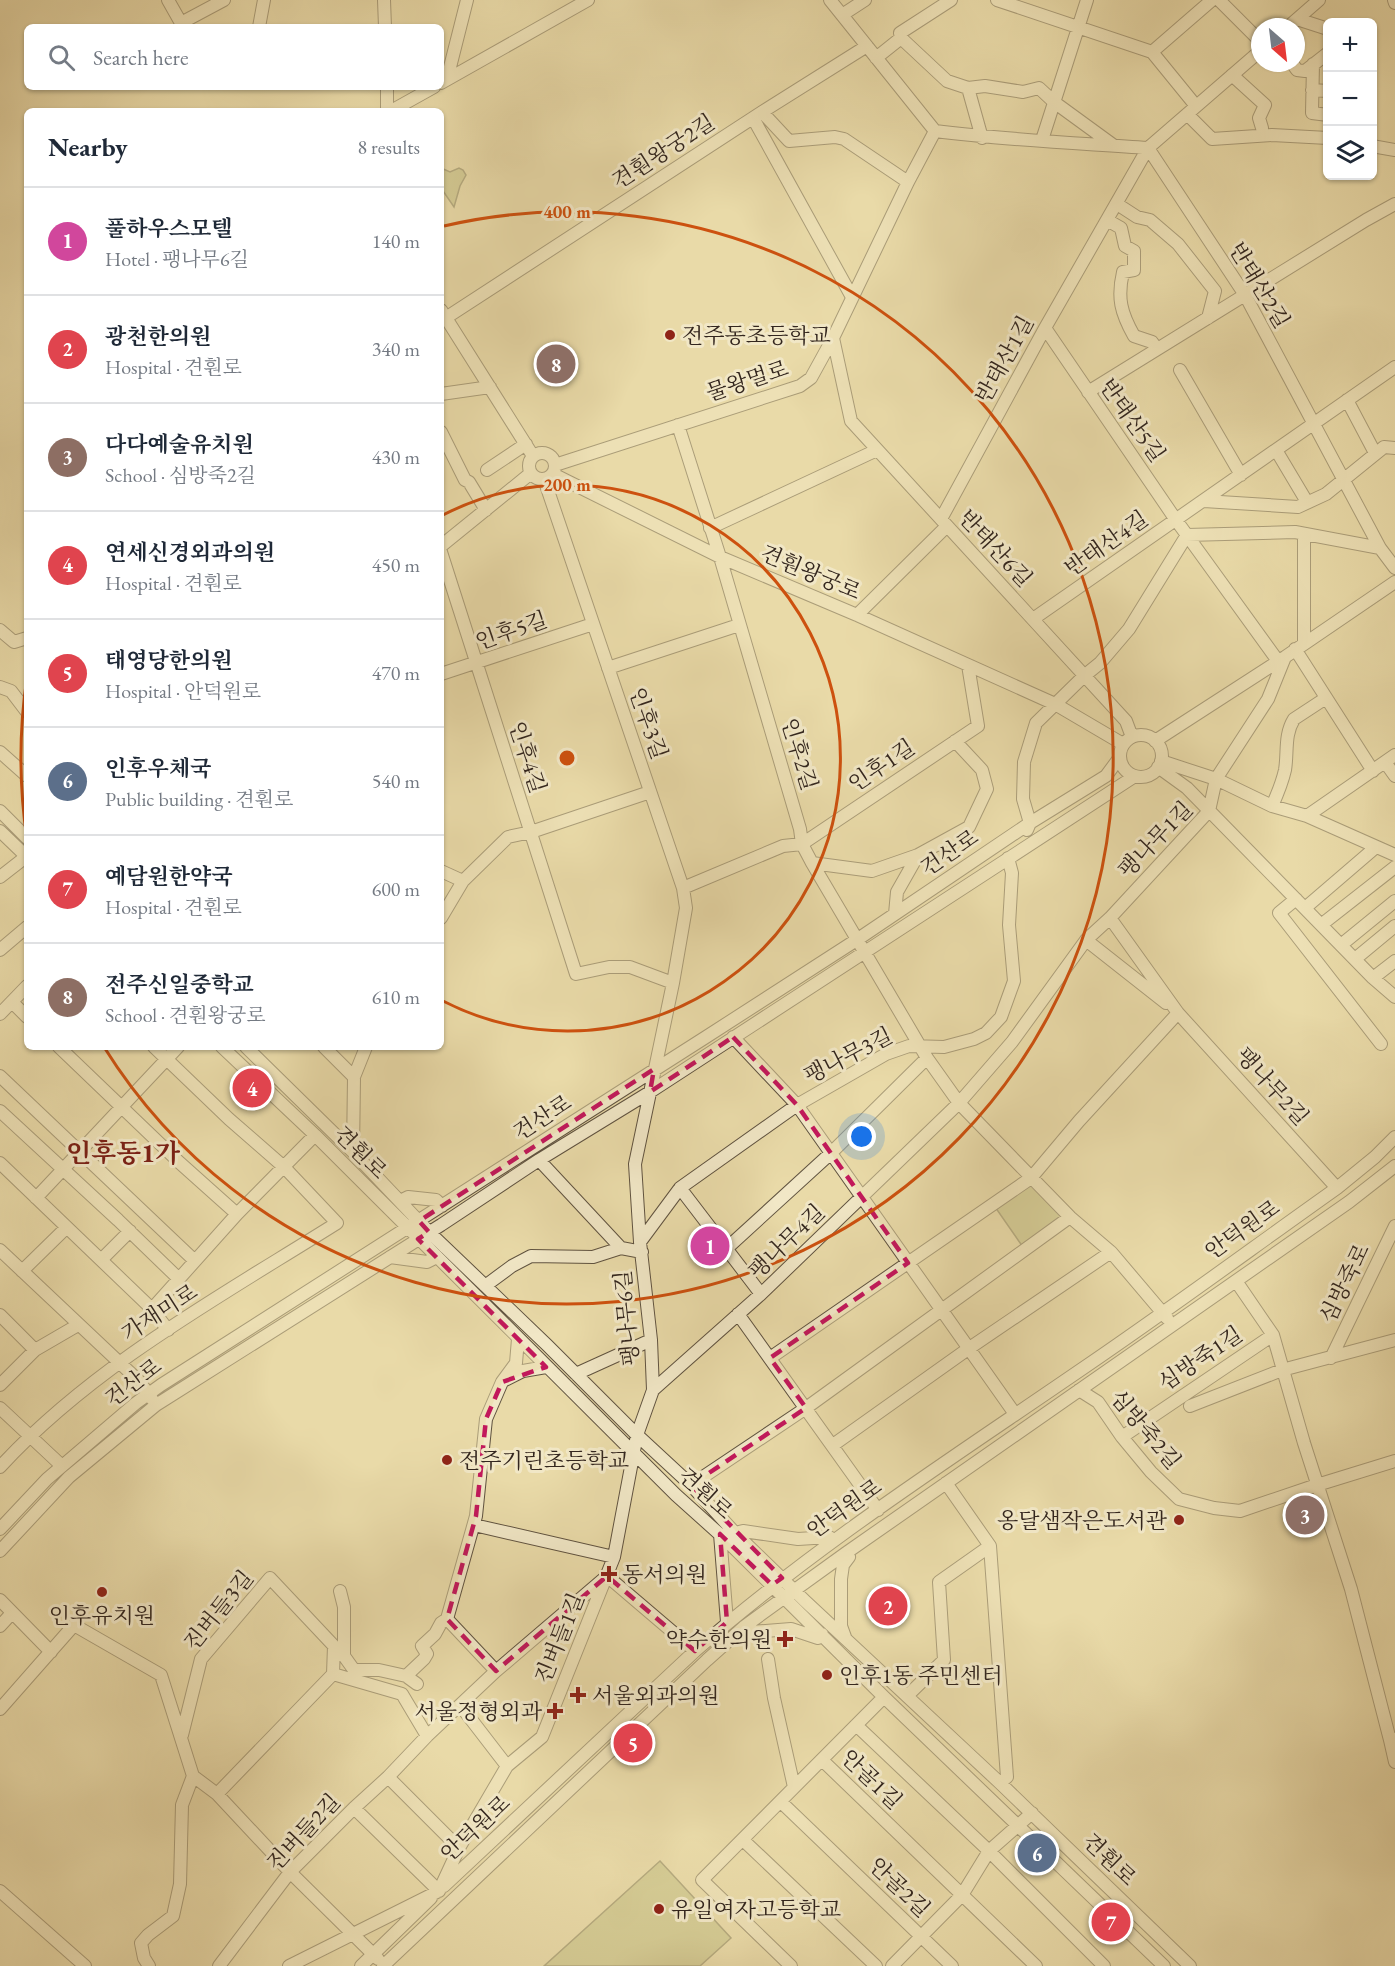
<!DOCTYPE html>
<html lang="en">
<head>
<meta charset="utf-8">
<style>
  body { margin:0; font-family:"EB Garamond","Noto Serif KR",serif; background:#f6f6f7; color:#1f2937 }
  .controls { position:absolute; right:18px; top:18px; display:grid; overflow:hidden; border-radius:9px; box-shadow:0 2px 4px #0004 }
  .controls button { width:54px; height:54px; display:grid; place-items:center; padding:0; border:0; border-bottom:2px solid #e0e1e3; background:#fff; color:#1f2937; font:30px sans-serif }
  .compass { position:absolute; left:1251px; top:18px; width:54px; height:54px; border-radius:50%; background:#fff; box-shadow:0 2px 4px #0004; rotate:152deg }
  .you { position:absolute; left:862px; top:1137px; width:21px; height:21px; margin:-15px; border:4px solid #fff; border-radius:50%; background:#1a73e8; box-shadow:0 0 0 9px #1a73e833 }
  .badge { display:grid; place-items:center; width:39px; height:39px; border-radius:50%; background:#d93025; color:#fff; font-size:20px; font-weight:700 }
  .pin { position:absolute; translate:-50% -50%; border:3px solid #fff; box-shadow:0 2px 6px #0006 }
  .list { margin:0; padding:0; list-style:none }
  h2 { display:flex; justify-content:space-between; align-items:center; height:78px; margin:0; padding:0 24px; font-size:26px }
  h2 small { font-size:20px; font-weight:400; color:#747a83 }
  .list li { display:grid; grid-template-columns:39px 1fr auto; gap:18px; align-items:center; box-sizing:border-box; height:108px; padding:0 24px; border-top:2px solid #e0e1e3 }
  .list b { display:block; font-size:22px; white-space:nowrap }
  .list p { margin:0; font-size:20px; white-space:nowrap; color:#747a83 }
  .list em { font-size:20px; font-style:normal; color:#747a83 }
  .icon { flex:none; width:33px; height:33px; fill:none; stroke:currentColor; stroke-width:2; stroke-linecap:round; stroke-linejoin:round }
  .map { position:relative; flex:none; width:1395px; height:1966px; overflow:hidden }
  .search { position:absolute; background:#fff; box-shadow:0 2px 4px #0004; left:24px; top:24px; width:420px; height:66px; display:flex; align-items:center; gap:15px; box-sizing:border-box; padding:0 21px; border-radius:9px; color:#747a83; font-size:22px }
  .panel { position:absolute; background:#fff; box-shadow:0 2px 4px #0004; left:24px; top:108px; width:420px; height:942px; border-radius:9px }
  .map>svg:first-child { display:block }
  .green { fill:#bfbd82; stroke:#797250; stroke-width:1.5 }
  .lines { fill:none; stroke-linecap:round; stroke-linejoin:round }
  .minor-casing { stroke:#605340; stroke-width:14 }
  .minor { stroke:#f1e7c6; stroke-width:12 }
  .marked { fill:none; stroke:#c2185b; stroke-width:4.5; stroke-dasharray:12 8; stroke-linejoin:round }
  .ring { fill:none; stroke:#cd510f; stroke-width:3 }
  .poi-dot { fill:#8f2418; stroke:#f1e7c6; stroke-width:2 }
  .labels { text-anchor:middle; stroke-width:6; stroke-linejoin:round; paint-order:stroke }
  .street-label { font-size:22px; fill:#33261e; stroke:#f1e7c6 }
  .poi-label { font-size:22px; fill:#33261e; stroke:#f1e7c6; text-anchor:start }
  .quarter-label { font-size:26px; font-weight:bold; fill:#7a1f14; stroke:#f1e7c6 }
  .centre { fill:#cd510f; stroke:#f1e7c6; stroke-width:3 }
  .ring-label { font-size:18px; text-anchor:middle; font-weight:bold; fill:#cd510f; stroke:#f1e7c6; stroke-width:6; stroke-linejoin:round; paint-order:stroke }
</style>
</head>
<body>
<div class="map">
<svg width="1395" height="1966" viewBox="0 0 1395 1966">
  <rect width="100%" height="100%" fill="#e9daa8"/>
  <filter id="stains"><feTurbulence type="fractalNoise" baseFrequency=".00333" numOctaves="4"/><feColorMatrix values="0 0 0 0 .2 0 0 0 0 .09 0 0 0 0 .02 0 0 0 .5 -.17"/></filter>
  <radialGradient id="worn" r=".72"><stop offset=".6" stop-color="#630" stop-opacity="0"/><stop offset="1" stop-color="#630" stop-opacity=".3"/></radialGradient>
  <!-- green -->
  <path class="green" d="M441,168L450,172L459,168L463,170L466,175L460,186L454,207L441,188Z
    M1033,1179L1070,1217L1025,1250L993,1204Z
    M660,1861L731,1938L700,1966H544Z"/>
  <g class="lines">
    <!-- minor casing -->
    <g class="minor-casing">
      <path id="minor" d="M168,0L181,23
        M384,0L385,27
        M997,0L1152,52
        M1219,0L1260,41
        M1394,0L1395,3
        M842,15L865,0
        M1297,19L1328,29
        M181,23L224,0
        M259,27L264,0
        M1288,27L1319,0
        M901,38L947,81L968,88L985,86L1023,92L1039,88L1054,102L1113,145
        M1152,52L1212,0
        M1152,52L1196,106
        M876,58L901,38L900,33L951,0
        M1292,63L1297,70L1305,71L1328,53
        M1313,64L1312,113L1328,115
        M1232,75L1265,105L1259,118L1262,128
        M447,79L467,0
        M441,83L588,0
        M387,87V111
        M968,88L982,138
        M1312,90L1328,91
        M391,111L434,87
        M762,112L789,141L835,137L844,139L908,182
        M1187,114L1212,139L1272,135L1328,138
        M753,118L852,297
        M935,131C1005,140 1077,143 1148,148L1245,295L1380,548L1395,568
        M1042,140L1087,0
        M1372,146L1395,150
        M1117,204L1137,217L1150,220L1178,244L1215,291L1208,318
        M1107,220L1121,228L1125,246L1134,251V270L1123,272C1117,298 1121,313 1134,336L1152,342L1157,349
        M441,310L533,456
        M441,321L762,112L867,46
        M1045,328L1176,520L1278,661
        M833,338L851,421L1126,721L1132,737
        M1180,370L1241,475
        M1088,392L1366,220L1395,204
        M441,394L490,387
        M1347,400L1375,453
        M678,425L720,557L800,829L802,844L812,863L927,1058L959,1103L1070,1217L1111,1252L1167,1318
        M441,432L465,480L469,482L486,510
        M1276,450L1307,502
        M529 466a13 13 0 1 1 26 0a13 13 0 1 1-26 0Z
        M555,465L800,386L811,378L833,338L908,182L935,131L830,0
        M487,470L526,444
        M553,474L720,557L857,615L1055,704L1123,744
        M1204,501L1298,507L1326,494L1384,447L1395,448
        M941,519L1045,328L1148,148L1260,51
        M710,528L877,450
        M1304,534V642
        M441,546L531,473
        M441,552L576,974L609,967H630L673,983
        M857,615L947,526
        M1033,619L1395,367
        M0,630L14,642L27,638
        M1295,649L1373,771
        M608,668L739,625
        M441,674L593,624
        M0,687L11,691L27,712
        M1120 756a21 21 0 1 1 42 0a21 21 0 1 1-42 0Z
        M1155,741L1285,657L1395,582
        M0,752L27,776
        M1161,761L1216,779L1272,806L1307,816L1395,855
        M1385,762L1395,776
        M1158,767L1187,788L1373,978L1395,997
        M1272,806C1277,795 1282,783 1285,770C1288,752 1284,735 1294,719L1326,698
        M0,811L27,838
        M1209,811L1216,779L1268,699L1285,657
        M1307,816L1395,755
        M1027,830L1030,823L1023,799L1024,762L1036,723L1084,676L1100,663L1129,629L1187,535L1295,532L1380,548
        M0,831L27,857
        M812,863L872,871L918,855
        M441,871L463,881
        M0,877L27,856
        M683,888L783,846L802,844L978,726L968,665
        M1296,899L1279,913L1381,1044
        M1305,908L1376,847
        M895,914L897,892L918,855L969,827L987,789L982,770L955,741
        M441,918L463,881L508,837L531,832L650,792
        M1110,918L1178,1013L1337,1188
        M1321,925L1395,867
        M1086,940L1166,1003
        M1341,945L1395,901
        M0,950L27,927
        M1355,959L1395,926
        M1373,978L1395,961
        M12,1002L27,1017
        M0,1014L27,986
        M733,1037L797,1105L1015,1414
        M59,1047L180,1163L237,1214
        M222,1047L315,1135L676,1495L725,1539L884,1697L1164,1966
        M246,1047L353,1152L429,1232L547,1345L637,1435L691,1485L735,1533L805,1601L1000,1783L1190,1966
        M324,1047L354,1077
        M0,1076L195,1261
        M0,1111L118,1220L179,1279
        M353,1152L354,1077L366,1047
        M539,1160L621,1248L642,1252
        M0,1163L152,1309L168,1330
        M680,1188L761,1294
        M36,1198L178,1047
        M400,1201L408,1197L436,1200L442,1206
        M640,1242L680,1188L797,1105L886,1054L909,1046L944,1047L974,1039L986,1033L1001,1017L1014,981L1009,925L1012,873L1008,858
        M726,1249L831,1153L927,1058
        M0,1250L139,1381L152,1399
        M390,1257L427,1262L437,1257
        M101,1260L130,1231
        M22,1271L66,1228
        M1236,1281L1273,1335L1304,1443L1351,1589L1390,1740
        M485,1286L512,1266L531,1256L593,1257L621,1248
        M152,1309L237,1214L315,1135
        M738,1314L878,1510
        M0,1315L35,1350
        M770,1358L1031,1178L1079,1121L1178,1013
        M1331,1358L1395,1226
        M576,1374L651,1340
        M505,1380L523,1371L546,1367
        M0,1385L35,1350L78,1325
        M653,1390L761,1294L959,1103L1012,1042L1086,940L1110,918L1209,811
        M1079,1390L1098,1402L1122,1437L1151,1472L1179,1499L1214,1508L1240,1511L1317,1485L1395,1461
        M1190,1406L1282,1370L1395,1340
        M0,1408L62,1466
        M1122,1437L1273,1335
        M833,1445L968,1349L1111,1252
        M0,1467C94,1365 221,1296 337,1223L284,1167L229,1119L154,1047
        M946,1483L990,1546L1007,1777L1000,1783
        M691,1485L806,1408L1070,1217
        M474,1525L614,1557
        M0,1529L47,1479L136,1403L161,1385L706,1037L858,939L1030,823L1106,776L1120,757
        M735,1533L743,1531L798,1539L829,1537L834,1540
        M720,1534L727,1622
        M0,1551L69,1477L156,1405L441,1225L539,1160L650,1092L1135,776
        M340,1591L344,1607V1656L354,1670H379L406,1676
        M0,1600L51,1652
        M0,1626L12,1613
        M738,1633L791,1629L818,1638L822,1634
        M845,1637L841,1626V1579L843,1565L849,1557L846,1553
        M768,1659L774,1698L794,1787
        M496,1671L447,1619L476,1516L486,1419L502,1382L516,1363L518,1339
        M333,1674L402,1694L427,1736
        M417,1684L406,1676L424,1659L427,1654L422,1646L435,1634L441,1623L447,1619
        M907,1696L944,1660L939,1582L990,1546
        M460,1705L507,1766
        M0,1709L74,1625L161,1675L193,1776L182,1805L180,1884L173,1916L148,1935L141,1943L144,1958L149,1966
        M856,1725L989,1851L1104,1966
        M182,1735L201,1659L270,1578L334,1646L333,1674L217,1794
        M1395,1739L1390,1740L1395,1762
        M822,1760L1036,1966
        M193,1776L217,1794L290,1872L378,1959
        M388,1777L459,1848
        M781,1802L952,1966
        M354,1808L439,1891
        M743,1840L876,1966
        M444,1886L695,1651C814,1547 948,1461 1079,1371C1166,1312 1251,1249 1337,1188L1375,1157L1395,1137
        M0,1891L85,1966
        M219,1966L290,1872L354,1808L388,1777L427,1736L496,1671L607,1576L695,1651
        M289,1966L439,1891L459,1848L507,1766L542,1737L614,1557L637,1435L653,1390L651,1340L640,1242L635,1164L673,983L686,908L683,888L544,479
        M361,1966L431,1898
        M383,1966L707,1660L745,1626L846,1553L1349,1202L1395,1166
        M791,1966L702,1880L884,1697
        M892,1966L962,1895L989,1851L1032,1813"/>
    </g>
    <!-- minor -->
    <use href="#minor" class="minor"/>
  </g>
  <!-- marked area -->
  <path d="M0 0H1395V1966H0ZM733,1037L797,1105L908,1263L770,1358L806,1408L691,1485L782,1578L772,1585L720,1534L727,1622L695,1651L607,1576L496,1671L447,1619L476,1516L486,1419L502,1382L546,1367L418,1239L429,1232L419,1221L654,1069L650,1092Z" fill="#e9daa8" fill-opacity=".55" fill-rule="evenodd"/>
  <path class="marked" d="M733,1037L797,1105L908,1263L770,1358L806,1408L691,1485L782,1578L772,1585L720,1534L727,1622L695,1651L607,1576L496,1671L447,1619L476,1516L486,1419L502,1382L546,1367L418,1239L429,1232L419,1221L654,1069L650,1092Z"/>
  <!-- distance rings -->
  <g class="ring">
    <path d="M443 515A273 273 0 1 1 443 1001"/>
    <path d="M27 839A546 546 0 0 1 27 677M444 226A546 546 0 1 1 104 1047"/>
  </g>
  <!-- markers -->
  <g class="poi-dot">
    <circle cx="670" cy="335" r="6"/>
    <circle cx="447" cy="1460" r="6"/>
    <circle cx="1179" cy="1520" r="6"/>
    <path d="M606 1565h6v6h6v6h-6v6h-6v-6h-6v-6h6z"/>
    <circle cx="102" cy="1592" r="6"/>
    <path d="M782 1630h6v6h6v6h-6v6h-6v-6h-6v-6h6z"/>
    <circle cx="827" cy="1675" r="6"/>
    <path d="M575 1686h6v6h6v6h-6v6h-6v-6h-6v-6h6z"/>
    <path d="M552 1702h6v6h6v6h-6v6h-6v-6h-6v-6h6z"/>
    <circle cx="659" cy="1909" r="6"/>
  </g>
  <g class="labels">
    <!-- street labels -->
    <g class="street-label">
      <text transform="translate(663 151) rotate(-33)" y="8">견훤왕궁2길</text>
      <text transform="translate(1260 285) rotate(59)" y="8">반태산2길</text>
      <text transform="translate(1004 359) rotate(-61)" y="8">반태산1길</text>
      <text transform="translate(747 380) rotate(-18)" y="8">물왕멀로</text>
      <text transform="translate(1133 420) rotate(55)" y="8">반태산5길</text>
      <text transform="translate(1106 543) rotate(-35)" y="8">반태산4길</text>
      <text transform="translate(996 548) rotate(47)" y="8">반태산6길</text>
      <text transform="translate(811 572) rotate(23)" y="8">견훤왕궁로</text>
      <text transform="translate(511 630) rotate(-19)" y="8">인후5길</text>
      <text transform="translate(649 723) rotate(71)" y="8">인후3길</text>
      <text transform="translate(800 754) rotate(73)" y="8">인후2길</text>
      <text transform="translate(528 757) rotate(72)" y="8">인후4길</text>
      <text transform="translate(881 765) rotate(-34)" y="8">인후1길</text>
      <text transform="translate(1155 839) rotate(-46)" y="8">팽나무1길</text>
      <text transform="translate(949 852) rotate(-34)" y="8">건산로</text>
      <text transform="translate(848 1055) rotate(-27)" y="8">팽나무3길</text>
      <text transform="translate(1273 1086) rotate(48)" y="8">팽나무2길</text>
      <text transform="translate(542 1117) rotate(-33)" y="8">건산로</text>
      <text transform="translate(361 1152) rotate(45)" y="8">견훤로</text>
      <text transform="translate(1242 1229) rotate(-35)" y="8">안덕원로</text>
      <text transform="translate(786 1241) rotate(-44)" y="8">팽나무4길</text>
      <text transform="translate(1344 1283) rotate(-64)" y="8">심방죽로</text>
      <text transform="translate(159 1312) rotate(-33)" y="8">가재미로</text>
      <text transform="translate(626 1318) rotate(-95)" y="8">팽나무6길</text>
      <text transform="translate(1200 1358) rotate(-34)" y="8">심방죽1길</text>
      <text transform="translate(133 1382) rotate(-37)" y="8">건산로</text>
      <text transform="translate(1146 1429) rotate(50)" y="8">심방죽2길</text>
      <text transform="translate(706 1493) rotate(42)" y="8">견훤로</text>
      <text transform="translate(844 1508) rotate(-35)" y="8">안덕원로</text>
      <text transform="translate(218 1610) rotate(-51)" y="8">진버들3길</text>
      <text transform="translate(559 1638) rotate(-68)" y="8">진버들1길</text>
      <text transform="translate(872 1779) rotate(44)" y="8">안골1길</text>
      <text transform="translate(475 1828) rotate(-43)" y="8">안덕원로</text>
      <text transform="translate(303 1832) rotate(-47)" y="8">진버들2길</text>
      <text transform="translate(1110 1859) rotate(44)" y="8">견훤로</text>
      <text transform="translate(900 1887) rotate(44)" y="8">안골2길</text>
    </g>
    <!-- poi labels -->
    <g class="poi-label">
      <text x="682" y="343">전주동초등학교</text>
      <text x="459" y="1468">전주기린초등학교</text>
      <text x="1167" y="1528" text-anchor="end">옹달샘작은도서관</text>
      <text x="622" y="1582">동서의원</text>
      <text x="102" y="1623" text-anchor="middle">인후유치원</text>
      <text x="772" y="1647" text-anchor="end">약수한의원</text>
      <text x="839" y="1683">인후1동 주민센터</text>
      <text x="592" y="1703">서울외과의원</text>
      <text x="542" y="1719" text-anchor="end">서울정형외과</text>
      <text x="671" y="1917">유일여자고등학교</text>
    </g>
    <!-- quarter labels -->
    <g class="quarter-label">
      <text x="123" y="1162">인후동1가</text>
    </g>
  </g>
  <circle cx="567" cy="758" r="9" class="centre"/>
  <g class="ring-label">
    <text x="567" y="218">400 m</text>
    <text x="567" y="491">200 m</text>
  </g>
  <rect width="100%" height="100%" filter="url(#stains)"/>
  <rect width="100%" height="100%" fill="url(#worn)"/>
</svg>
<div class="controls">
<button>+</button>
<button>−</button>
<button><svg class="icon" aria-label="layers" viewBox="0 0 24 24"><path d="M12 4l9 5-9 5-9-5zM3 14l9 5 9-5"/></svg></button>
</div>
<svg class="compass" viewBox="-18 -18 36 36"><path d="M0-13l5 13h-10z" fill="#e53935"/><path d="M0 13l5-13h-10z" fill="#747a83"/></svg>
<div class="you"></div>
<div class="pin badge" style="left:710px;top:1246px;background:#d1479c">1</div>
<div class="pin badge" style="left:888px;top:1606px;background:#e0444e">2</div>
<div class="pin badge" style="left:1305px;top:1515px;background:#8d6e63">3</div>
<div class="pin badge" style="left:252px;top:1088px;background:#e0444e">4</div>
<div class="pin badge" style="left:633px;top:1743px;background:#e0444e">5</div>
<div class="pin badge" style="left:1037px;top:1853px;background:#5c6f8a">6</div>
<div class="pin badge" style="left:1111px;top:1922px;background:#e0444e">7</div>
<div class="pin badge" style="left:556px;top:364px;background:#8d6e63">8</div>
<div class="search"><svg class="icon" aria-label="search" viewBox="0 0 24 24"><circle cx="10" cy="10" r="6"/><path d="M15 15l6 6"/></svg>Search here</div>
<section class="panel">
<h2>Nearby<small>8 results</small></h2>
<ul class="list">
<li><span class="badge" style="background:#d1479c">1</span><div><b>풀하우스모텔</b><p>Hotel · 팽나무6길</p></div><em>140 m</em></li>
<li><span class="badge" style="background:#e0444e">2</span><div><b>광천한의원</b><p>Hospital · 견훤로</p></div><em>340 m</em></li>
<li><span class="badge" style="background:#8d6e63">3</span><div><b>다다예술유치원</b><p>School · 심방죽2길</p></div><em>430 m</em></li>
<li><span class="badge" style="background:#e0444e">4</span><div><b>연세신경외과의원</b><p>Hospital · 견훤로</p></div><em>450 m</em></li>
<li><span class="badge" style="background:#e0444e">5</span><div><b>태영당한의원</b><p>Hospital · 안덕원로</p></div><em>470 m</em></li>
<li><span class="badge" style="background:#5c6f8a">6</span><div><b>인후우체국</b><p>Public building · 견훤로</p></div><em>540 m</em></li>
<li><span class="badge" style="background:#e0444e">7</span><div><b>예담원한약국</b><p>Hospital · 견훤로</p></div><em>600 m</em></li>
<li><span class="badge" style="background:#8d6e63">8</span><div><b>전주신일중학교</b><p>School · 견훤왕궁로</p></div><em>610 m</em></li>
</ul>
</section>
</div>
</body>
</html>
